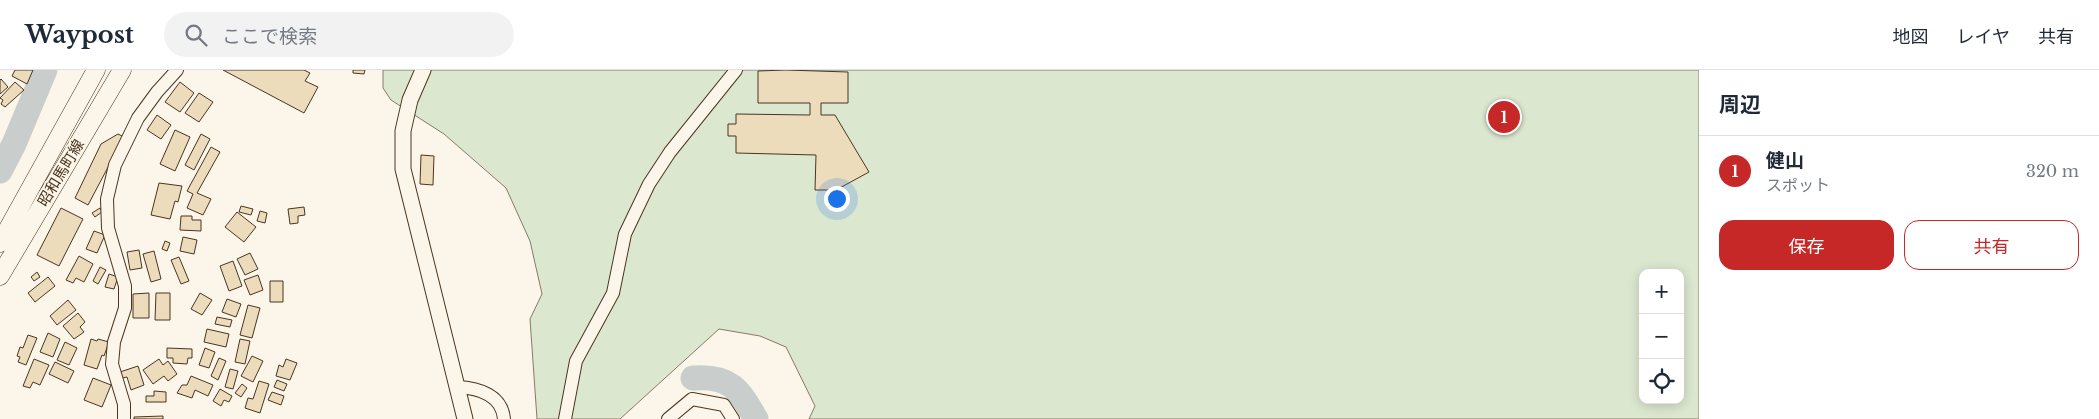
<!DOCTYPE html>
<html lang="ja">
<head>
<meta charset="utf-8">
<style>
  body { margin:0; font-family:"Libre Baskerville","Noto Sans JP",serif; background:#f2f2f3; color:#1f2937 }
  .controls { position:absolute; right:15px; bottom:15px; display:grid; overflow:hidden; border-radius:10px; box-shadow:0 2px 12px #0003 }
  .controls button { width:45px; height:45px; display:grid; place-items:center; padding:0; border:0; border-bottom:1px solid #e0e1e3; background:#fff; color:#1f2937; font:25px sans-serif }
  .you { position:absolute; left:836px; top:128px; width:18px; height:18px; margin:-12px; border:4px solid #fff; border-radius:50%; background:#1a73e8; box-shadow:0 0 0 8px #1a73e833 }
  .badge { display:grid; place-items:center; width:32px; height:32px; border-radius:50%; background:#c62828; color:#fff; font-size:16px; font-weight:700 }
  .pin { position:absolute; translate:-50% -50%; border:2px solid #fff; box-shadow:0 1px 5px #0006 }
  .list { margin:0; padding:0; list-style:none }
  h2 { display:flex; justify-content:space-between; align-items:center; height:65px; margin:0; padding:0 20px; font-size:21px }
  h2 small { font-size:16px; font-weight:400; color:#747a83 }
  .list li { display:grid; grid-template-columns:32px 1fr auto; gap:15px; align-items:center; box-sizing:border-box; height:70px; padding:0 20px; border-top:1px solid #e0e1e3 }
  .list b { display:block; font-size:19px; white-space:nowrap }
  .list p { margin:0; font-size:16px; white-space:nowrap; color:#747a83 }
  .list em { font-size:16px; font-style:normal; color:#747a83 }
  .actions { display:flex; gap:10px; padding:15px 20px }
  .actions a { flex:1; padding:11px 0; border:1px solid #c62828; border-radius:15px; text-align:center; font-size:18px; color:#c62828 }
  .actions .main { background:#c62828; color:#fff }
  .icon { flex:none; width:28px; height:28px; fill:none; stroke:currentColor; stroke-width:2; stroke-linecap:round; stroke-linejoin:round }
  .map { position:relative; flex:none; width:1699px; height:349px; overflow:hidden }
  header { display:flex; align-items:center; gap:30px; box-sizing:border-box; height:70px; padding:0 25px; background:#fff; border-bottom:1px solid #e0e1e3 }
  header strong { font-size:24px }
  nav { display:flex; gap:28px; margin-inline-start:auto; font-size:18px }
  .search { width:350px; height:45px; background:#f2f2f3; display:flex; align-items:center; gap:12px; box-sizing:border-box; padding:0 18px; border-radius:28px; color:#747a83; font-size:19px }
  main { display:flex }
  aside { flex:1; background:#fff }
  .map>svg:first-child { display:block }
  .green { fill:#dce7d0; stroke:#887966; fill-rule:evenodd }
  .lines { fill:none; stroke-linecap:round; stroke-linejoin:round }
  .river { stroke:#c9cecd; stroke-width:25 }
  .building { fill:#ecdcbc; stroke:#4a3520 }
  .minor-casing { stroke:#4a3520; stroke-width:14 }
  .tertiary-casing { stroke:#4a3520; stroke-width:17 }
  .secondary-casing { stroke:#4a3520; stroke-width:19 }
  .minor { stroke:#fbf6e9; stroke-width:12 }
  .tertiary { stroke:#fbf6e9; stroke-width:15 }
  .secondary { stroke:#fbf6e9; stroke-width:18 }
  .labels { text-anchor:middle; stroke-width:4; stroke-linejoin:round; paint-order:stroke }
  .street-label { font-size:15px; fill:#4a3520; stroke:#fbf6e9 }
</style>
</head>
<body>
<header>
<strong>Waypost</strong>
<div class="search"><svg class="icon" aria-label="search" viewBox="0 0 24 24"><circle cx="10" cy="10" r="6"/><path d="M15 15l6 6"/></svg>ここで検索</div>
<nav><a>地図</a><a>レイヤ</a><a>共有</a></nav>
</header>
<main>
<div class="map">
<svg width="1699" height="349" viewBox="0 0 1699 349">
  <rect width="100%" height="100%" fill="#fbf6e9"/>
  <!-- green -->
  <path class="green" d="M383,0H1699V349H809L815,336L786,277L760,266L719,259L620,349H537L530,249L542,224L530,171L506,118L444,64L391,30L383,18ZM1643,203H1680V330H1643Z"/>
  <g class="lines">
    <!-- river -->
    <path class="river" d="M0,101L14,74L45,0
      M693,308C730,305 739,319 756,349"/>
  </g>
  <!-- building -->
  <path class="building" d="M15,0H33L27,14L12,6Z
    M223,0H304L310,3L305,11L318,17L304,43Z
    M353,0H365L364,4L353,3Z
    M786,0L848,2V33H821V45H835L869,102L836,120H815L816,85L736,83V66H728V54H736V44L810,45V33H758V1Z
    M1,9L8,17L0,24V10Z
    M15,12L24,20L5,37L1,34L3,30L0,28Z
    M180,12L194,23L180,42L165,32Z
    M199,23L213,32L199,52L185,43Z
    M157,45L171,55L161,69L147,60Z
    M175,60L190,67L175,101L160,94Z
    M118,64L124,67L88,135L75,128L101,74Z
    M201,64L210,69L194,100L185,95Z
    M211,77L220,82L197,123L211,129L203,145L187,138L193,124L187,121Z
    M421,85L434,86L433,115L420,114Z
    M159,113L182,116L178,132L175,131L170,149L151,145Z
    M241,136L253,139L251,145L239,142Z
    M304,137L305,145L298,146V153L290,154L288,139Z
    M61,138L83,149L59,196L37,185Z
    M100,138L102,142L95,147L92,143Z
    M260,141L267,143L265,153L257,151Z
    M237,142L256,157L244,172L225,157Z
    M181,146H192V150H201V161L180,160Z
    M94,161L105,165L97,183L86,179Z
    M183,167L197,170L194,184L180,181Z
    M165,171L170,173L167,181L162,179Z
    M139,180L142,198L130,200L127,182Z
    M154,181L161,209L151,212L143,184Z
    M250,183L258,199L245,205L237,189Z
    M79,186L93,194L84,212L76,208L73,213L66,210Z
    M179,187L189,211L181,214L171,190Z
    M233,191L242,216L229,221L220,196Z
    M100,197L106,200L98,214L93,211Z
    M37,202L40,207L34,211L31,207Z
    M109,204L118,207L114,219L105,217Z
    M258,205L263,220L250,225L244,210Z
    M48,207L55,216L35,232L28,223Z
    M270,211H283V232H270Z
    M149,223V248H133V224Z
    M156,223H170V250H155Z
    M200,223L212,230L202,245L191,239Z
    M227,229L241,234L236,247L222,242Z
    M68,230L76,240L57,255L50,246Z
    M248,235L260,238L252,268L240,265Z
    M78,243L85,252L80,257L84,262L74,269L63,256Z
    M217,247L232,250L230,257L215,254Z
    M207,259L229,264L226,277L204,272Z
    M48,263L60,269L53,287L40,282Z
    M28,265L37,268L26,295L18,292L20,287L17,286L20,277L23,278Z
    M91,269L97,271L98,269L109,272L104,286L102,285L97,299L84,295Z
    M240,269L250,271L245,294L235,292Z
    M65,272L77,278L69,295L57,290Z
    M167,278L192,279V288H188L187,294L173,293V288H167Z
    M205,278L215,282L209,298L199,295Z
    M252,286L263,291L253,312L241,306Z
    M219,288L226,291L218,310L211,306Z
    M34,289L49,295L40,315L33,312L30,318L23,316Z
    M159,289L163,295L168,291L177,304L168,311L164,306L153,314L143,300Z
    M286,289L297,293L290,310L276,306L279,295L283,297Z
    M55,292L74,301L68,313L49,304Z
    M138,296L144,315L131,320L127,307L122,308L120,302Z
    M230,299L238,301L233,319L225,317Z
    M191,306L213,315L208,326L195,320L192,328L177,323L182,315H187Z
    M93,308L111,315L102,337L84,330Z
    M277,310L287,314L284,321L274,317Z
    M259,311L269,314L260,343L245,338L248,328L253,329Z
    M242,314L247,318L241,327L235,323Z
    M220,319L232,326L229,332L224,330L221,336L213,331Z
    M154,321L166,322V332H146V326H154Z
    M272,322L284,326L281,335L268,330Z
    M163,346V349H134V347Z"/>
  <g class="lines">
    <!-- minor casing -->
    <g class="minor-casing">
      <path id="minor" d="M457,317C479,318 502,325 504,349
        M124,349V334L112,294L114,272L125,238V216L108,158L107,129L115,95L138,48L157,22L177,0
        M565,349L576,291L613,223L625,164L649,114L670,82L736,0
        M668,349L692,329L724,335L733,349"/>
    </g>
    <!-- tertiary casing -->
    <g class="tertiary-casing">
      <path id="tertiary" d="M423,0L410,30L403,61V99L465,349"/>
    </g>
    <!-- secondary casing -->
    <g class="secondary-casing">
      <path id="secondary" d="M0,173L96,0
        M0,206L122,0"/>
    </g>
    <!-- minor -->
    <use href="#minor" class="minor"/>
    <!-- tertiary -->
    <use href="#tertiary" class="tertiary"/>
    <!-- secondary -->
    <use href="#secondary" class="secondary"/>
  </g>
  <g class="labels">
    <!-- street labels -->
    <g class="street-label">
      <text transform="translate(61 103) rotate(-59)" y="5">昭和馬町線</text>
    </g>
  </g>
</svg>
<div class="controls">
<button>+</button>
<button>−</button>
<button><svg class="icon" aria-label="locate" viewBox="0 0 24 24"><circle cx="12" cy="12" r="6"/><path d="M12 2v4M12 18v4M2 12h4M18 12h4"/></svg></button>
</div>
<div class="you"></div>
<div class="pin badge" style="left:1504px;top:47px">1</div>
</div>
<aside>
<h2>周辺<small></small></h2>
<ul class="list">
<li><span class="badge">1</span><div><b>健山</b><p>スポット</p></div><em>320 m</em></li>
</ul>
<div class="actions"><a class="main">保存</a><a>共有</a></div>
</aside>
</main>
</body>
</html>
